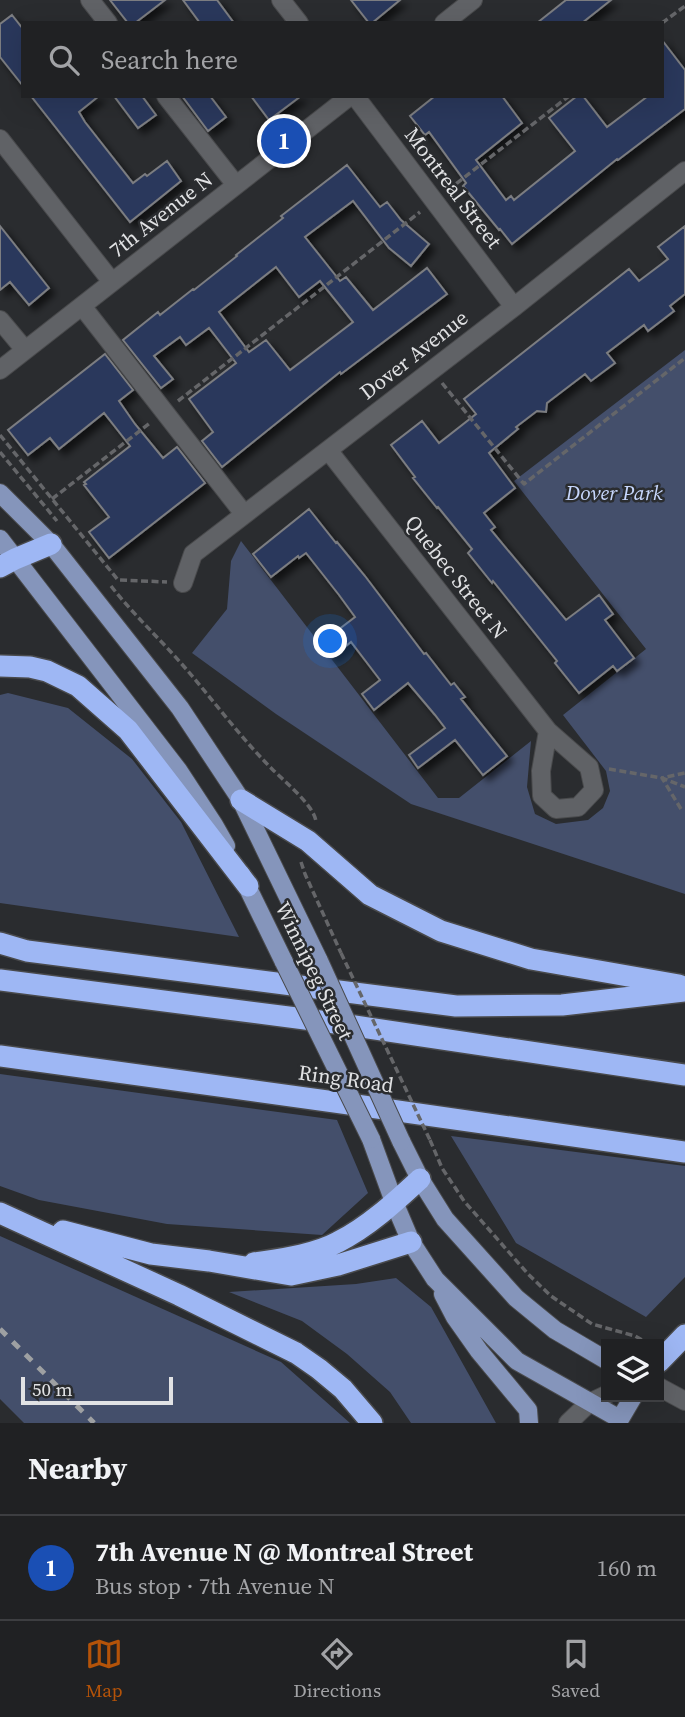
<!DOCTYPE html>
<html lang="en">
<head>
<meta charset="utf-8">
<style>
  body { margin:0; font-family:"Source Serif 4",serif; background:#2d2e30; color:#f1f3f6 }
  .controls { position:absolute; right:21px; bottom:21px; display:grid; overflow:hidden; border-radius:0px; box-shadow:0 7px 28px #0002 }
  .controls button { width:63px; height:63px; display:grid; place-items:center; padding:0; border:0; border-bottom:2px solid #3d3e41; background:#202123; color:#f1f3f6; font:35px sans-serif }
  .scale { position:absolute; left:21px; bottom:18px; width:152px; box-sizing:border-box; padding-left:7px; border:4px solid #e1e2e4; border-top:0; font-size:19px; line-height:24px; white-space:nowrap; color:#e1e2e4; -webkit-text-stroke:5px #2a2c2f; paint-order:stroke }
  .you { position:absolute; left:331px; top:642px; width:24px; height:24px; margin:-18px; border:5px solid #fff; border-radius:50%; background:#1a73e8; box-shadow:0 0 0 10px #1a73e833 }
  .badge { display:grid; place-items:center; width:46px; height:46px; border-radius:50%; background:#b45309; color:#fff; font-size:23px; font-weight:700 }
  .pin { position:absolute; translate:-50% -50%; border:4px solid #fff; box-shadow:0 2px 7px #0006 }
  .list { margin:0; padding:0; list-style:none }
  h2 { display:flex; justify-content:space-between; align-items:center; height:91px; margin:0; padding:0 28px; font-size:30px }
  h2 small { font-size:23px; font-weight:400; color:#a2a3a6 }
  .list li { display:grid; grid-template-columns:46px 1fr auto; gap:21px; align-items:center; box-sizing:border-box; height:105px; padding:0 28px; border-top:2px solid #3d3e41 }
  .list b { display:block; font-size:26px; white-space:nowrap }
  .list p { margin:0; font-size:23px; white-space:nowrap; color:#a2a3a6 }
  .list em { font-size:23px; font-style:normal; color:#a2a3a6 }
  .icon { flex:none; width:38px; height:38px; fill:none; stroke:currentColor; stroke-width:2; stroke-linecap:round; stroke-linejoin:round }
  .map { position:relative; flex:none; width:685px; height:1423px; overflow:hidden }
  .search { position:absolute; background:#202123; box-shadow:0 7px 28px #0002; left:21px; right:21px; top:21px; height:77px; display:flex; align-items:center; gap:18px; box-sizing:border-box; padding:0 24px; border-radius:0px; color:#a2a3a6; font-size:26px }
  .sheet { height:196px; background:#202123 }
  nav { display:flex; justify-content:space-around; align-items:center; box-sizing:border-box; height:98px; border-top:2px solid #3d3e41; background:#202123; font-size:19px; color:#a2a3a6 }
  nav a { display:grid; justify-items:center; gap:4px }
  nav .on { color:#b45309 }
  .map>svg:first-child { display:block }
  .green { fill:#444f6b }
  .building { fill:#2c395c; stroke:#7b7d81; stroke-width:2; fill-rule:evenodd; filter:url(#shadow) }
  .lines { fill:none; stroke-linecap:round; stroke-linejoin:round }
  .minor-casing { stroke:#494a4c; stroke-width:20 }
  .major-casing { stroke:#494a4c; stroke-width:20 }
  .highway-casing { stroke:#494a4c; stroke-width:24 }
  .path { stroke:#656669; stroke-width:3.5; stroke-dasharray:7 3.5; stroke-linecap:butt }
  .minor { stroke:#606266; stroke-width:18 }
  .major { stroke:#8595bb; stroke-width:18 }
  .highway { stroke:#9eb7f4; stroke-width:21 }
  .rail { stroke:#9ea0a2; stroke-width:5; stroke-dasharray:9 9; stroke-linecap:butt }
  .major-bridge-casing { stroke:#494a4c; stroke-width:20; stroke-linecap:butt }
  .path-bridge { stroke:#656669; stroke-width:3.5; stroke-dasharray:7 3.5; stroke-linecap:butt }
  .major-bridge { stroke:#8595bb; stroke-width:18 }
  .labels { text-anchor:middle; stroke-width:5; stroke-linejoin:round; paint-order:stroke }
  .street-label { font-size:21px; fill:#e1e2e4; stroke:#2a2c2f }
  .park-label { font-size:21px; font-style:italic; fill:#c7d7fd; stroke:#2a2c2f }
</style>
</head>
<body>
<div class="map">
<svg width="685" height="1423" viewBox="0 0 685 1423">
  <defs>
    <filter id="shadow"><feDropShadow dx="5.5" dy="5.5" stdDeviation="3.5" flood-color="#0009"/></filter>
  </defs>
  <rect width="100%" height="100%" fill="#2a2c2f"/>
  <!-- green -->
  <path class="green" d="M685,350V894L411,804L276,714L192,653L227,609L231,561L241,541L438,798H459L531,741L527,787L535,814L556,824L588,820L603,808L610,791L606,771L563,715L646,649L514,481Z
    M8,693L68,708L132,759L181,822L239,937L0,903V695Z
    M0,1074L337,1120L368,1193L322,1235L167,1224L39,1200L0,1186Z
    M451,1136L685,1166V1277L646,1317L516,1243Z
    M0,1236L281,1362L350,1423H24L0,1399Z
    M396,1278L431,1307L496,1423H411L390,1392L347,1354L302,1321L229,1292L356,1284Z"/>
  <!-- building -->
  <path class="building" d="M110,0H165L135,23H128Z
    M183,0H217L234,23H200Z
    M351,0H400L372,23H369Z
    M566,0H611L582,23H537Z
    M12,15L23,29V86L0,57V24Z
    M662,40L685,70V109L618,160L617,159L512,244L500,229L499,230L463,186L466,183L429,132L425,135L410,116L435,96H502L522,123L476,160L506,200L511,196L514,200L575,151L549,118L577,96H583L607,127L648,96H662Z
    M31,96H99L79,112L85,122L133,183L145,174L147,176L167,161L181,181L130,222Z
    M114,96H142L156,115L138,128Z
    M182,96H210L226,117L208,131Z
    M251,96H301L269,120Z
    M347,165L380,207L387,202L401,220L429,244L411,266L389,248L353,201L305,237L340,281L346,277L373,310L427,268L447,294L341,374L340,372L222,467L202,441L213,432L189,399L236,363L209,328L186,345L180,337L154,356L173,379L161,388L123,340L158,312L160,315L193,289L194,290L237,256L236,255L283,218L281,216ZM276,267L299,297L320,281L353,322L290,370L266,340L249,352L219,312Z
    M0,226L49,288L29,305L10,282L0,290Z
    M685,226V294L670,306L674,311L648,331L644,325L607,353L615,363L591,381L585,374L547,403L546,412L537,411L516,427L518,429L489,453L515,488L484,513L495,527L491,530L566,620L599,595L613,614L605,620L634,658L617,671L613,666L579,693L555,663L557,661L493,581L492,583L468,553L472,549L438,507L437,508L413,478L415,477L391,445L422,421L439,443L476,414L464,399L629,269L639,281L668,259L658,247Z
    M105,354L133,390L119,401L135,424L163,458L177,447L205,483L109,558L89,532L109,517L84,485L86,484L84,482L130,446L104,413L59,449L50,438L28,455L8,430Z
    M309,509L336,543L337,542L365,576L424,654L426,653L451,685L454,683L465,697L461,699L507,756L483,775L455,740L418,768L409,755L445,728L435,715L408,683L374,710L362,694L380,680L351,642L332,657L321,643L355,617L339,595L306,553L299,558L298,556L271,577L253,554Z"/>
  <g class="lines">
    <!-- minor casing -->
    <g class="minor-casing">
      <path id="minor" d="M90,0L108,23
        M281,0L299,23
        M444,23L473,0
        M166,96L236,185
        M355,96L514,307
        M0,139L112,282
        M82,306L244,514
        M0,320L25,350
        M0,370L350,96
        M328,450L548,731L589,767L594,790L578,807L556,809L542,796L541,771L548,731
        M183,583L193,554L514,307L685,171
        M659,1387L685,1401
        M568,1423L589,1403L606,1395"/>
    </g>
    <!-- major casing -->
    <g class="major-casing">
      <path id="major" d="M0,493L51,544L180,708L241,800L319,961
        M0,539L178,770L214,825L226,846
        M241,874L284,962
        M371,1139L394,1202L411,1242L435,1279L517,1361L620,1419L633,1397
        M401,1141L420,1179L445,1219L516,1298L555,1330L606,1360
        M443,1294L455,1317L479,1351L528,1410L529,1423"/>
    </g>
    <!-- highway casing -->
    <g class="highway-casing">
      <path id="highway" d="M0,567L15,559L51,544
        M0,666L30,667L47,671L78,686L128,730L248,886
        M241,800L308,841L370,895L441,931L531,959L679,985
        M0,943L27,951L456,1006L562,1005L685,991
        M0,980L328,1022L685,1075
        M0,1056L349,1104L685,1152
        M0,1213L179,1295L296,1353L319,1369L343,1389L372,1423
        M63,1231L151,1254L209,1261L291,1275L338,1265L411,1242
        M254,1263C280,1259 314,1255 338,1242C368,1227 395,1202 420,1179
        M659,1362L685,1335"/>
    </g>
    <!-- path -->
    <path class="path" d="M662,23L685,6
      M448,190L569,96
      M442,383L524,484L685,358
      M178,401L420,212
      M0,435L118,580L167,582
      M0,452L57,521
      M52,499L150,423
      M111,586C132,613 157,636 180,662C211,697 239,736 272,769C283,780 315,806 316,822
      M609,769L662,778L685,787
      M681,809L662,778L685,773
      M301,862L305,874L341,953
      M430,1140L442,1168L464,1201L528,1274L551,1296L592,1324L635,1336L649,1344"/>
    <!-- minor -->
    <use href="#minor" class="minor"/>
    <!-- major -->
    <use href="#major" class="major"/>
    <!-- highway -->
    <use href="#highway" class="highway"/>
    <!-- rail -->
    <path class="rail" d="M0,1329L94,1423"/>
    <!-- major-bridge casing -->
    <g class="major-bridge-casing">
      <path id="major-bridge" d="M319,961L401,1141
        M284,962L371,1139"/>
    </g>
    <!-- path-bridge -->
    <path class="path-bridge" d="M341,953L430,1140"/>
    <!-- major-bridge -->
    <use href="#major-bridge" class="major-bridge"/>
  </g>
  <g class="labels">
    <!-- street labels -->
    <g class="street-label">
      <text transform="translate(453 188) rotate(53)" y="7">Montreal Street</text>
      <text transform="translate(161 215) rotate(-38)" y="7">7th Avenue N</text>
      <text transform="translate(414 355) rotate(-38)" y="7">Dover Avenue</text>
      <text transform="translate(456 577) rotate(52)" y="7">Quebec Street N</text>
      <text transform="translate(314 971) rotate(64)" y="7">Winnipeg Street</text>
      <text transform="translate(346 1079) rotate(8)" y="7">Ring Road</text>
    </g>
    <!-- park labels -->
    <g class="park-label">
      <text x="614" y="500">Dover Park</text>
    </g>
  </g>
</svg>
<div class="controls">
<button><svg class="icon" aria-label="layers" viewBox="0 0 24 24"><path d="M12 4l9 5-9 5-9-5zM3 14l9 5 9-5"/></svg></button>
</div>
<div class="scale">50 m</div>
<div class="you"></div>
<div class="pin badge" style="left:284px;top:141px;background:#1a4fb4">1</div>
<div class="search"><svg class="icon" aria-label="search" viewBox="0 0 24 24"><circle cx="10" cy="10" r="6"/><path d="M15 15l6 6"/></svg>Search here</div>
</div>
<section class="sheet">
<h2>Nearby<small></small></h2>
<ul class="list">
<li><span class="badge" style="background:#1a4fb4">1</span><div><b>7th Avenue N @ Montreal Street</b><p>Bus stop · 7th Avenue N</p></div><em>160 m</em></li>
</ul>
</section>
<nav>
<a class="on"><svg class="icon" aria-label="map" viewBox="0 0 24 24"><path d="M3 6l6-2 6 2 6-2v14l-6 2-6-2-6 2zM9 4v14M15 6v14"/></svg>Map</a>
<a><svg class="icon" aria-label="directions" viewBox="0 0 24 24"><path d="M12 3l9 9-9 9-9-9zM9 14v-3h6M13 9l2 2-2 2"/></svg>Directions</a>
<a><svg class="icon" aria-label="saved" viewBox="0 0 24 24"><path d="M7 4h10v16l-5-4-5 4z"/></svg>Saved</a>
</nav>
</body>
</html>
